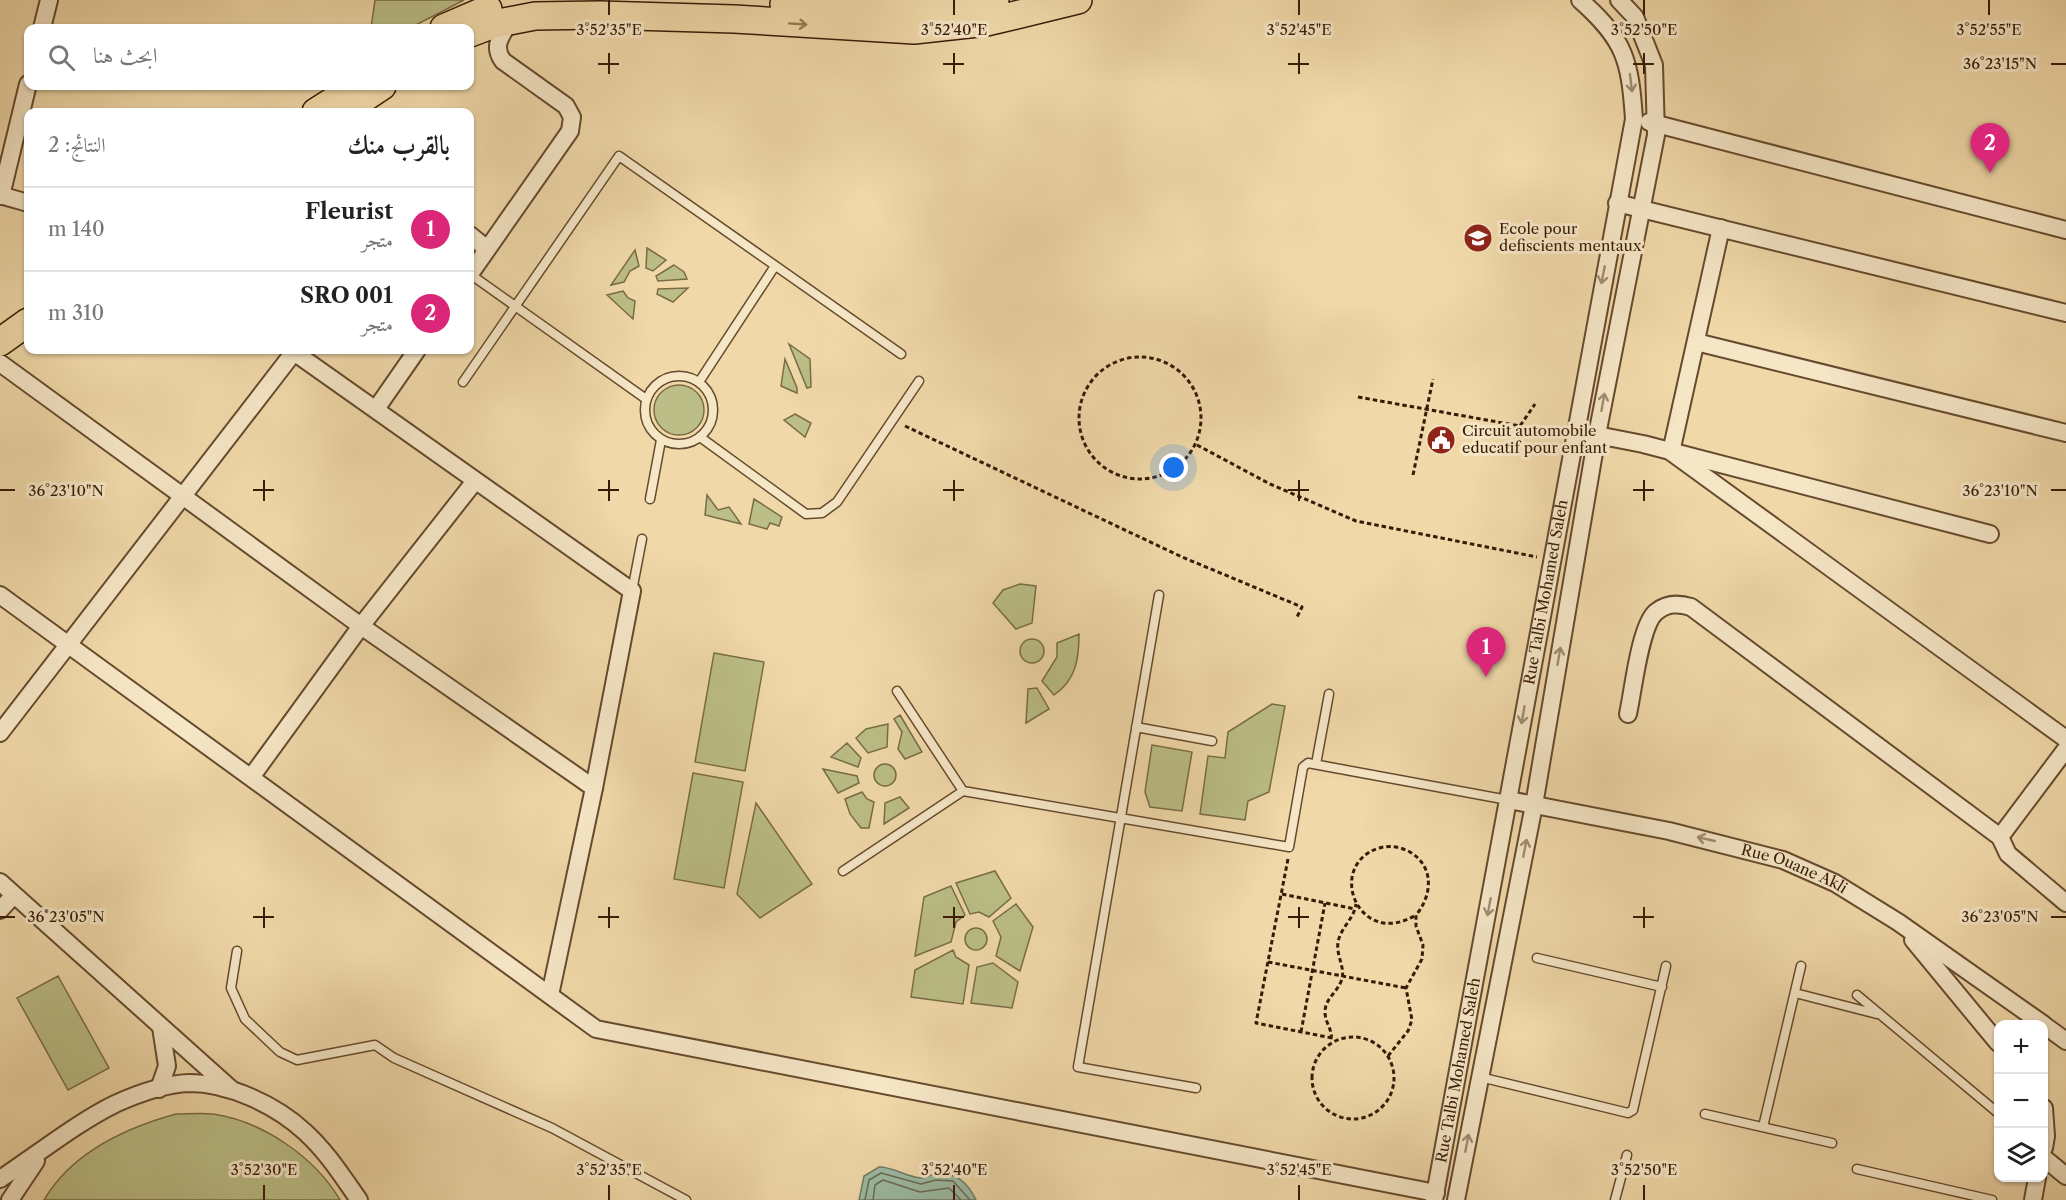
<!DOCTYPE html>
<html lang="ar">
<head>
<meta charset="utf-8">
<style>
  body { margin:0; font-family:"Libre Caslon Text",Amiri,serif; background:#f6f6f6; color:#222; direction:rtl }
  .controls { position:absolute; right:18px; bottom:18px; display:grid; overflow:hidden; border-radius:12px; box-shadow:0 2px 4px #0004 }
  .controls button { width:54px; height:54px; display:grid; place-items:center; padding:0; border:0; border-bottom:2px solid #e0e0e0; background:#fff; color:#222; font:30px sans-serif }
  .you { position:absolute; left:1174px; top:468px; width:21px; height:21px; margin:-15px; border:4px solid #fff; border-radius:50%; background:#1a73e8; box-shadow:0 0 0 9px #1a73e833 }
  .badge { display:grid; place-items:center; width:39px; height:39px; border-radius:50%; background:#db2777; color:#fff; font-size:20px; font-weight:700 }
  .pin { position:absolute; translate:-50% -50px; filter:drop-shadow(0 2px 3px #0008) }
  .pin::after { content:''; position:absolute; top:32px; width:21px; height:18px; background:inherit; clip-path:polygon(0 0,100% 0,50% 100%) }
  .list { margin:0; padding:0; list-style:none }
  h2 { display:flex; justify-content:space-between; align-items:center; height:78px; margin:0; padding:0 24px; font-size:26px }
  h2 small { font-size:20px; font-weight:400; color:#767676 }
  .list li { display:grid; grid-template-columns:39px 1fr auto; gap:18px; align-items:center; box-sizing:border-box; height:84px; padding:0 24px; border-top:2px solid #e0e0e0 }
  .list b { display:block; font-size:22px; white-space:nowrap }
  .list p { margin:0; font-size:20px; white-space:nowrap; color:#767676 }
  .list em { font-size:20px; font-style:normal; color:#767676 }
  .icon { flex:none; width:33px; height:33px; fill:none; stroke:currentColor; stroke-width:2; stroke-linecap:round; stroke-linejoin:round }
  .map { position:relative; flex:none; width:2066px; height:1200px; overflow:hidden; direction:ltr }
  .search { position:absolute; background:#fff; box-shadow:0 2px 4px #0004; left:24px; top:24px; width:450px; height:66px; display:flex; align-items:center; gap:15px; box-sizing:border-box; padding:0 21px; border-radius:12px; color:#767676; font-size:22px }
  .panel { position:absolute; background:#fff; box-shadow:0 2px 4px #0004; left:24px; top:108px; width:450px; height:246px; border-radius:12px; direction:rtl }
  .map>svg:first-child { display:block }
  .green { fill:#bbbe86; stroke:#7a6c46; stroke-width:1.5 }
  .water { fill:#9bbba4; stroke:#737b65; stroke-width:1.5 }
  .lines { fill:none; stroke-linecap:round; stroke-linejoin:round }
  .shore { stroke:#6a6b55; stroke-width:1.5 }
  .service-casing { stroke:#664a2e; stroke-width:11 }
  .minor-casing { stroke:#664a2e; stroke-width:20 }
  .trunk-casing { stroke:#381b06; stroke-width:30 }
  .path { stroke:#381b06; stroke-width:3; stroke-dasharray:4.5 3; stroke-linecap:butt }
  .service { stroke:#f5e6c6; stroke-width:8 }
  .minor { stroke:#f5e6c6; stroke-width:16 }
  .trunk { stroke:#f0d8a8; stroke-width:27 }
  .oneway { stroke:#947a57 }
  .oneway2 { stroke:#a08b70 }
  .ticks { fill:none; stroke:#381b06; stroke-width:2 }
  .labels { text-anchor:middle; stroke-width:6; stroke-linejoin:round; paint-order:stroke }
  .poi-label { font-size:15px; fill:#381b06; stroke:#f5e6c6; text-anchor:start }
  .street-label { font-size:15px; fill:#381b06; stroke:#f5e6c6 }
  .ticks-label { font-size:15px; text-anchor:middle; fill:#381b06; stroke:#f5e6c6; stroke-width:6; stroke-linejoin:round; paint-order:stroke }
</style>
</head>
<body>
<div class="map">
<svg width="2066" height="1200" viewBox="0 0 2066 1200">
  <rect width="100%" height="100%" fill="#f0d8a8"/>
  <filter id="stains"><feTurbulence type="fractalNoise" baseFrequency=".00333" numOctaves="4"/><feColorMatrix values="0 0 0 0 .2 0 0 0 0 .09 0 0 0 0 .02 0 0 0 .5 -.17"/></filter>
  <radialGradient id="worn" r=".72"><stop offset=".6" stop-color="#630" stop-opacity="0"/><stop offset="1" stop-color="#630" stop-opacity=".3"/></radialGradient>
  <!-- green -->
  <path class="green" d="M375,0H464L410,28H371Z
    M647,248L666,260L653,271L646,268Z
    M635,250L639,266L630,271L624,282L611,285Z
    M674,265L684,272L687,279L658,281L656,276Z
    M688,288L673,302L657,294L658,289Z
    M623,291L628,298L635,301L633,319L607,295Z
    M789,344L810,359L811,387L807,388Z
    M785,359L797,388V393L781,386Z
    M654 410a25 25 0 1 1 50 0a25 25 0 1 1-50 0Z
    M795,414L811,423L805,437L784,420Z
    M707,495L718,510L729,507L741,524L705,515Z
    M754,499L782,517L779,526L770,523L767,529L749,524Z
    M1020,584L1036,586L1032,623L1016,629L993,603L1003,590Z
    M1079,634C1079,659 1076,680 1054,695L1042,681L1057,657V643Z
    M1020 651a12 12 0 1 1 24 0a12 12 0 1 1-24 0Z
    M714,653L764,662L745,771L695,762Z
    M1037,688L1049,709L1026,723L1028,689Z
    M1272,704L1285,706L1269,792L1248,801L1245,820L1200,814L1208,756L1225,758L1228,732Z
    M900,715L922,752L905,759L898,749L902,732L894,719Z
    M888,724L887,747L868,753L856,738L866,729Z
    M847,743L861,758L858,767L831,757Z
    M1152,745L1192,752L1182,811L1150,807L1145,792Z
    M874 775a11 11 0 1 1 22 0a11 11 0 1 1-22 0Z
    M823,769L857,776L859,783L838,793Z
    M693,773L743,782L724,888L674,879Z
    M862,792L867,799L874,802L869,828H861L850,814L845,799Z
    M900,797L909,808L884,824L885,803Z
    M756,803L812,884L760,918L737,894Z
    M995,871L1011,898L989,917L979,912L970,914L956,883Z
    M951,886L965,915L956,922L951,942L915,956L924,897Z
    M1016,904L1033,927L1020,971L996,956L1001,937L993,921Z
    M965 939a11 11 0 1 1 22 0a11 11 0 1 1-22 0Z
    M953,950L956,957L969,965L963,1004L911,997L915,970Z
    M993,963L1018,982L1012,1008L971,1003L977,967Z
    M58,976L109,1068L68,1090L17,998Z
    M176,1114C188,1114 201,1113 213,1114C262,1121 315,1157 340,1200H44C72,1152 125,1128 176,1114Z"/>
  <!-- water -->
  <path class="water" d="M879,1167C894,1167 906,1177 921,1178C925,1178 930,1175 935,1174C955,1171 968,1183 976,1200H859L864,1176Z"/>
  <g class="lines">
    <!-- shore -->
    <path class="shore" d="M865,1200L869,1180L881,1173L921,1184L936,1180L953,1181L970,1200
      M873,1200L875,1185L883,1180L920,1192L949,1188L961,1200"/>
    <!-- service casing -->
    <g class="service-casing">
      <path id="service" d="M470,274L646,399
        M645 410a34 34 0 1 1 68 0a34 34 0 1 1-68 0Z
        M463,382L619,156L901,354
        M699,382L775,266
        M700,437L806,514L822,513L837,502L919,381
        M650,499L661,440
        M632,591L642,539
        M1159,595L1078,1067L1196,1088
        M897,691L963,791L1289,847L1303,767L1308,763L1508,800
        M1136,727L1212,741
        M1316,764L1329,694
        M843,871L963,791
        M237,951L231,988L245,1019L280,1052L297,1060L375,1045L394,1058L552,1128L686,1200
        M1537,958L1662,987
        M1795,993L1877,1014
        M1857,995L1998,1113
        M1480,1077L1628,1113L1633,1110L1666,966
        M1705,1114L1832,1143
        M1763,1127L1801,966
        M1857,1169L1992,1200
        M1615,1200L1627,1155"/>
    </g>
    <!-- minor casing -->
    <g class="minor-casing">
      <g id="minor">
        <path d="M42,28L49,0"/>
        <path d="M1649,122L2066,230"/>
        <path d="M0,195L28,203"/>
        <path d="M1,196L28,84"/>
        <path d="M1617,203L2066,313"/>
        <path d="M1721,228L1671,452L2066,739"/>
        <path d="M470,235L487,249"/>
        <path d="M470,274L570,131L572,117L566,106L503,61C492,46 501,36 510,21"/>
        <path d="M1696,342L2066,433"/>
        <path d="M291,350L632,591L594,788L550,995"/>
        <path d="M0,363L361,626L594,788"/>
        <path d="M376,409L417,350"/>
        <path d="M1597,435L1643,444L1990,534"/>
        <path d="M0,595L596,1029L1436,1193"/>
        <path d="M1628,714C1633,692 1640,625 1656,612C1667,603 1678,603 1691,607L2000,837L2008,854L2066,903"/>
        <path d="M0,733L294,352"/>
        <path d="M252,776L361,626L475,481"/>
        <path id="s1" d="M1509,800L1669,831L1783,860L1835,883L1898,922L2043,1024"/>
        <path d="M2000,837L2066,749"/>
        <path d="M0,882L231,1089"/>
        <path d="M0,910L14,895"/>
        <path d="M1913,940L1998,1043"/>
        <path d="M2044,1025L2066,1041"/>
        <path d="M159,1089L167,1066L161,1027"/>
        <path d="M2044,1108L2046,1136L2044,1148"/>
        <path d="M2044,1158L2066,1176"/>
        <path d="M0,1179C35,1156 78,1122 115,1104C137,1094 164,1084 189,1083C229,1083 276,1105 305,1132C327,1152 342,1176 359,1200"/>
        <path d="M10,1200L36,1161"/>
        <path id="s2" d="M1434,1200C1502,840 1565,479 1634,119C1630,60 1625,40 1580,0"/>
        <path d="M1456,1200L1534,805L1597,435L1656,135L1654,65L1635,17L1619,0"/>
        <path d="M2033,1200L2037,1178"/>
      </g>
    </g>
    <!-- trunk casing -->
    <g class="trunk-casing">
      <path id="trunk" d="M784,4L923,9L995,0
        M444,28L488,9
        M470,33L494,24L535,16L600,15L734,19L914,30L987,22L1078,0
        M346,110L382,86
        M316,112L357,86
        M0,342L28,322"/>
    </g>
    <!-- path -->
    <path class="path" d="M1079 418a61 61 0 1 1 122 0a61 61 0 1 1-122 0Z
      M1358,397L1520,426L1535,404
      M905,426L1182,557L1302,607L1296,619
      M1197,445L1270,484L1356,521L1537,557
      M1413,475L1433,379
      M1288,859L1256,1023L1332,1038
      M1282,894L1355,909
      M1268,962L1406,988
      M1301,1032L1325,903
      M1312 1078a41 41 0 1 1 82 0a41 41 0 1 1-82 0Z
      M1331,1039C1333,1030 1325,1023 1325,1012C1325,998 1338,992 1342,979C1345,966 1336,956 1338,942C1341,927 1354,919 1356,904
      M1388,1056L1408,1031L1412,1020L1406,988L1422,959L1423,945L1416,926V915C1432,896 1435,867 1410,852C1401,847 1390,845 1379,848C1325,865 1358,950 1416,915"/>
    <!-- service -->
    <use href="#service" class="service"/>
    <!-- minor -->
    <use href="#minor" class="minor"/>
    <!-- trunk -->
    <use href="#trunk" class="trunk"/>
  </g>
  <!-- one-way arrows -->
  <defs><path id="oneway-shaft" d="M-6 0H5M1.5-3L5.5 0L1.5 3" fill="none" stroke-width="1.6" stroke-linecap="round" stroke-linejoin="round" transform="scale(1.5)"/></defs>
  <use class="oneway" href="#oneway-shaft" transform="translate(798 24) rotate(4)"/>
  <g class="oneway2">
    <use href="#oneway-shaft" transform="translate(1631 83) rotate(83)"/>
    <use href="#oneway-shaft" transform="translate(1603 275) rotate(101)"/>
    <use href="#oneway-shaft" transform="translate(1603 402) rotate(-80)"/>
    <use href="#oneway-shaft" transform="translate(1559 656) rotate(-80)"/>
    <use href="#oneway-shaft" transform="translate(1523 715) rotate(100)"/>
    <use href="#oneway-shaft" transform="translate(1706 839) rotate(-167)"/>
    <use href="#oneway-shaft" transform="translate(1525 848) rotate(-79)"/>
    <use href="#oneway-shaft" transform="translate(1489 907) rotate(101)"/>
    <use href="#oneway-shaft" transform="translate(1467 1143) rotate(-79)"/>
  </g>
  <!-- ticks -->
  <path class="ticks" d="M609,0V15M954,0V15M1299,0V15M1644,0V15M1989,0V15M609,53V74M954,53V74M1299,53V74M1644,53V74M598,64H619M943,64H964M1288,64H1309M1633,64H1654M2051,64H2066M264,480V501M609,480V501M954,480V501M1299,480V501M1644,480V501M0,490H15M253,490H274M598,490H619M943,490H964M1288,490H1309M1633,490H1654M2051,490H2066M264,907V928M609,907V928M954,907V928M1299,907V928M1644,907V928M0,917H15M253,917H274M598,917H619M943,917H964M1288,917H1309M1633,917H1654M2051,917H2066M264,1185V1200M609,1185V1200M954,1185V1200M1299,1185V1200M1644,1185V1200"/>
  <!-- icons -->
  <defs>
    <g id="school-disc" transform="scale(1.5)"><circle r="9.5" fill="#8f2418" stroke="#f5e6c6"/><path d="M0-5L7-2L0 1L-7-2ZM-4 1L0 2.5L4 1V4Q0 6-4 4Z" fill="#fff"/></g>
    <g id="civic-disc" transform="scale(1.5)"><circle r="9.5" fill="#8f2418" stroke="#f5e6c6"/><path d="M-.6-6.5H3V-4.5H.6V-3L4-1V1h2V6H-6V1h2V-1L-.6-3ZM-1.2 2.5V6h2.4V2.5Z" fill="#fff"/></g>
  </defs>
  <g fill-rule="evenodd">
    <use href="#school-disc" x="1478" y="238"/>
    <use href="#civic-disc" x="1441" y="440"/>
  </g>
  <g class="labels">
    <!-- poi labels -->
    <g class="poi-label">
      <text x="1499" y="234">Ecole pour<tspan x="1499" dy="17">defiscients mentaux</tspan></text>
      <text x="1462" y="436">Circuit automobile<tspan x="1462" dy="17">educatif pour enfant</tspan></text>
    </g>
    <!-- street labels -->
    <g class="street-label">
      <text dy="5" stroke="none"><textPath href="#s2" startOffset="618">Rue Talbi Mohamed Saleh</textPath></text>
      <text dy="5" stroke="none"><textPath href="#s1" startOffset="294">Rue Ouane Akli</textPath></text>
      <text dy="5" stroke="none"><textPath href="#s2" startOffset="132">Rue Talbi Mohamed Saleh</textPath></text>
    </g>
  </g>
  <g class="ticks-label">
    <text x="609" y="35">3°52'35"E</text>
    <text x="954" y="35">3°52'40"E</text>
    <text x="1299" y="35">3°52'45"E</text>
    <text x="1644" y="35">3°52'50"E</text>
    <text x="1989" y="35">3°52'55"E</text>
    <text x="2000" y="69">36°23'15"N</text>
    <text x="66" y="496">36°23'10"N</text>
    <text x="2000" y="496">36°23'10"N</text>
    <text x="66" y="922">36°23'05"N</text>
    <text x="2000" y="922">36°23'05"N</text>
    <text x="264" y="1175">3°52'30"E</text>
    <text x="609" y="1175">3°52'35"E</text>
    <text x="954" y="1175">3°52'40"E</text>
    <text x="1299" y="1175">3°52'45"E</text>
    <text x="1644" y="1175">3°52'50"E</text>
  </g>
  <rect width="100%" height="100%" filter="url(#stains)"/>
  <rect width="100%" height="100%" fill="url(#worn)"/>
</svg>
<div class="controls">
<button>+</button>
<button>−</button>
<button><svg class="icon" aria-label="layers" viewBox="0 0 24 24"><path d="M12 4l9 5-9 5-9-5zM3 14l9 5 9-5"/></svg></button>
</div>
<div class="you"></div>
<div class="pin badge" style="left:1486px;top:677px">1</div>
<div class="pin badge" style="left:1990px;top:173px">2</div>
<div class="search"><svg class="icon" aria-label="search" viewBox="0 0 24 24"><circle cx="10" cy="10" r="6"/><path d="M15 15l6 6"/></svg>ابحث هنا</div>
<section class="panel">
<h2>بالقرب منك<small>النتائج: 2</small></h2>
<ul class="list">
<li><span class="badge">1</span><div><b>Fleurist</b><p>متجر</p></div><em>140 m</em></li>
<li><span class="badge">2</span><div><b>SRO 001</b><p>متجر</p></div><em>310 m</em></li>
</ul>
</section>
</div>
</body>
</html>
